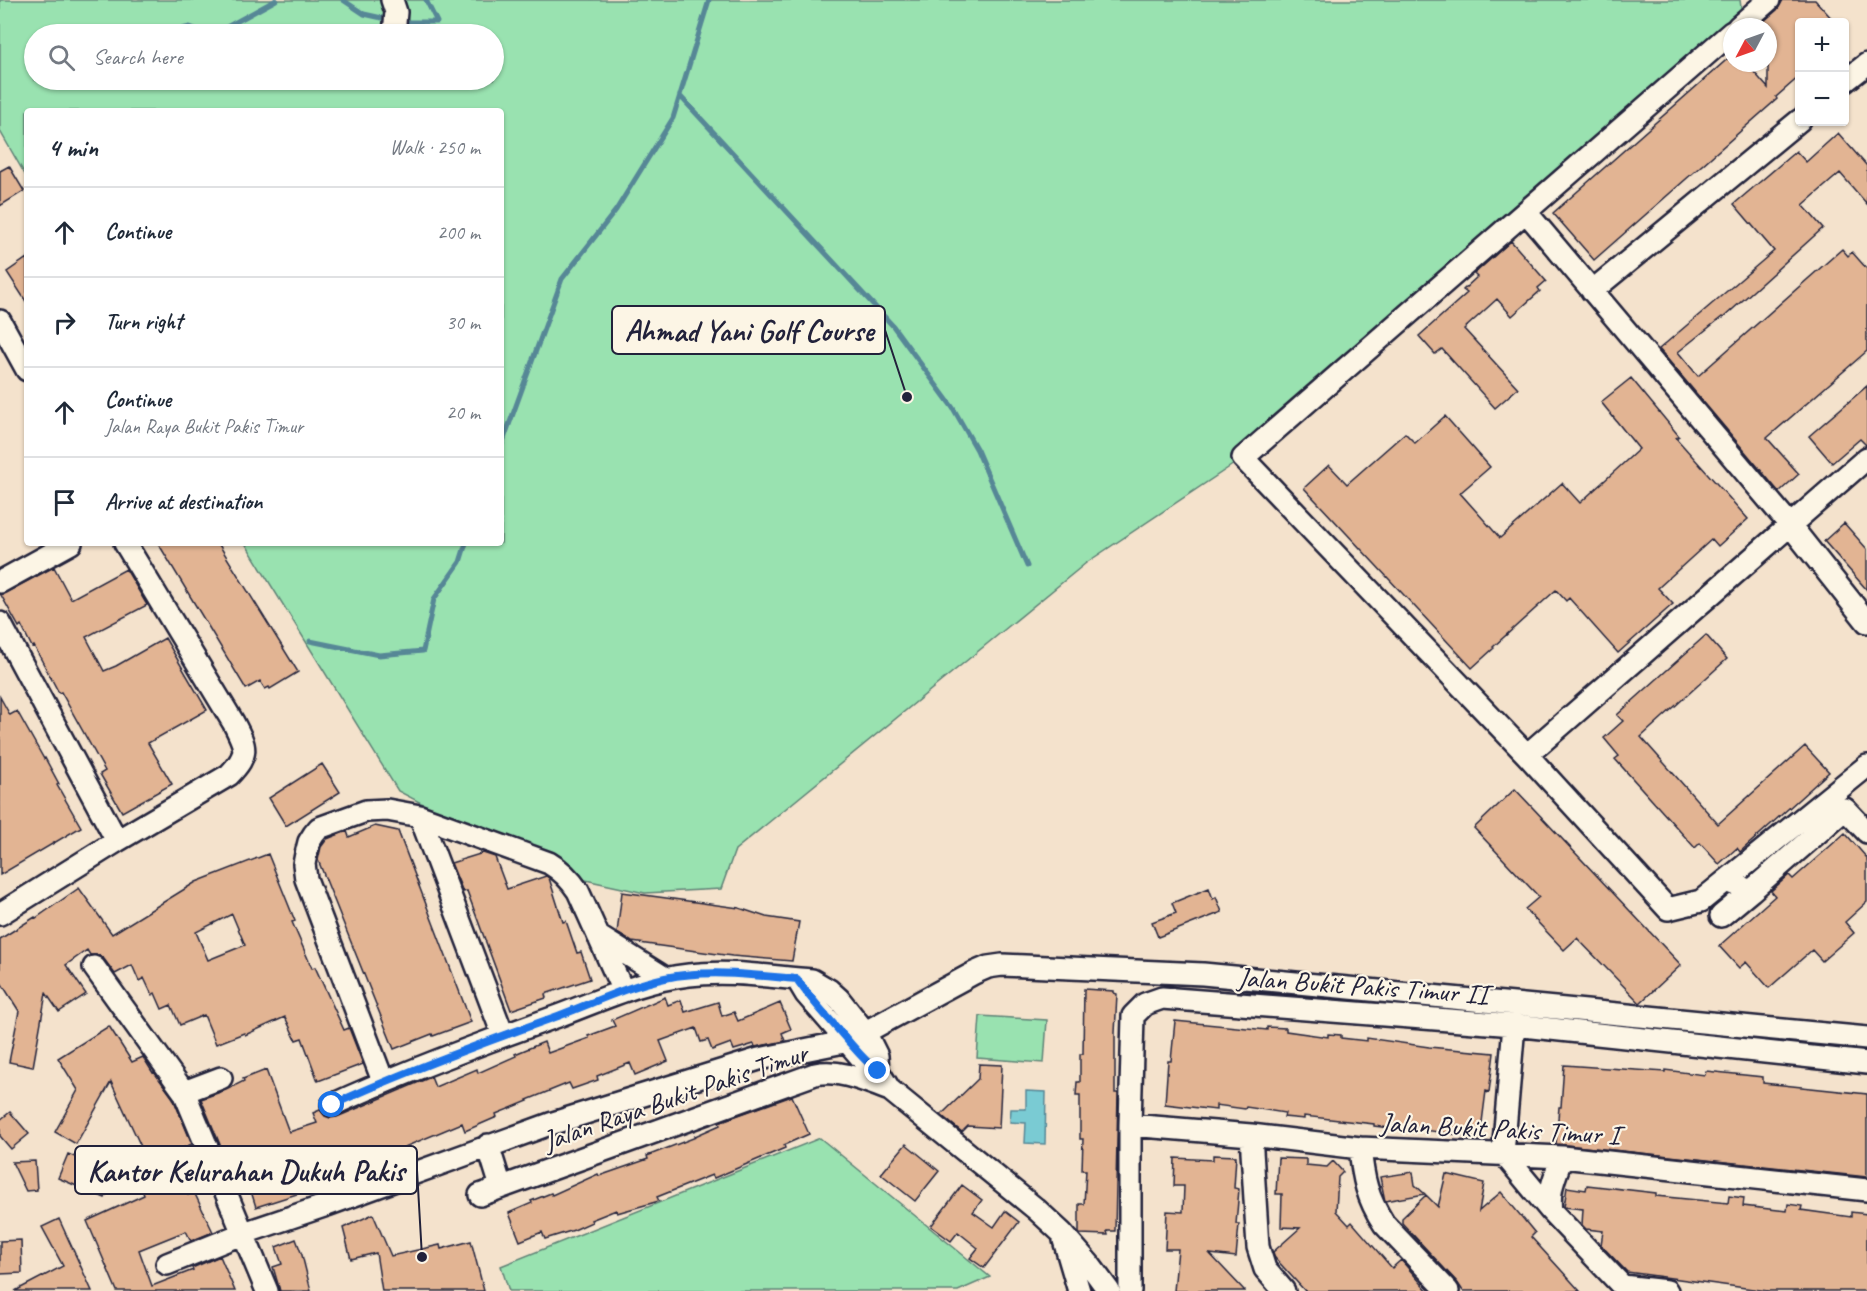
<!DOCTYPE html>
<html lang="en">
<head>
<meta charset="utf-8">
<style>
  body { margin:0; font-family:Caveat,sans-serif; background:#f2f2f3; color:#1f2937 }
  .controls { position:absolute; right:18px; top:18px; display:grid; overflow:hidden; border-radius:6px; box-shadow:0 2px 4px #0004 }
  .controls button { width:54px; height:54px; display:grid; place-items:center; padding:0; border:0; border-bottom:2px solid #e0e1e3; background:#fff; color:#1f2937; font:30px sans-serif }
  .compass { position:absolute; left:1723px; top:18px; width:54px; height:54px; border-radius:50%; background:#fff; box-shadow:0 2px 4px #0004; rotate:229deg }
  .stop { position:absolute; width:18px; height:18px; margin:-14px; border:4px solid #1a73e8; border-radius:50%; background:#fff }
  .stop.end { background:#1a73e8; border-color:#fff; box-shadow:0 2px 6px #0008 }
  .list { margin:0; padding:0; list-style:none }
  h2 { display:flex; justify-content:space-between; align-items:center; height:78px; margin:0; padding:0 24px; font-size:26px }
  h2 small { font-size:20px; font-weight:400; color:#747a83 }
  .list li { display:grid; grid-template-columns:39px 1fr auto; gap:18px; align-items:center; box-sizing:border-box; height:90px; padding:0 24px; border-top:2px solid #e0e1e3 }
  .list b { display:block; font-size:22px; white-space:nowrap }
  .list p { margin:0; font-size:20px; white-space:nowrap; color:#747a83 }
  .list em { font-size:20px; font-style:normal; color:#747a83 }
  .icon { flex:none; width:33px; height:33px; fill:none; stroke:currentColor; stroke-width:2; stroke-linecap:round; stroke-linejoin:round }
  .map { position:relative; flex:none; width:1867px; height:1291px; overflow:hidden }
  .search { position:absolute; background:#fff; box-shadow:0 2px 4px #0004; left:24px; top:24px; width:480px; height:66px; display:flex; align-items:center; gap:15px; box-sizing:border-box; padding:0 21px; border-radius:33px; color:#747a83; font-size:22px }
  .panel { position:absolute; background:#fff; box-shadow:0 2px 4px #0004; left:24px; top:108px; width:480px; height:438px; border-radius:6px }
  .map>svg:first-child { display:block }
  .green { fill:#99e2b0; stroke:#5e8276; stroke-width:1.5; fill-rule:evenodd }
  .water { fill:#7acbd3; stroke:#578796; stroke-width:1.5 }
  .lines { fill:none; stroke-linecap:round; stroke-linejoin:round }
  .stream { stroke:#578796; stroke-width:5 }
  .building { fill:#e2b493; stroke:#22223b; stroke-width:1.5; fill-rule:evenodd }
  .minor-casing { stroke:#22223b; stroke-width:26 }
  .minor { stroke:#fcf5e5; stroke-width:21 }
  .route { stroke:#1a73e8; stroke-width:8 }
  .labels { text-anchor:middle; stroke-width:4.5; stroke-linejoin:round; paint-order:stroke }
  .street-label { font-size:28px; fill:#22223b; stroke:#fcf5e5 }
  .leader { fill:none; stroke:#22223b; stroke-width:2 }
  .callout-dot { fill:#22223b; stroke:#fcf5e5; stroke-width:2 }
  .callout { fill:#fcf5e5; stroke:#22223b; stroke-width:2 }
  .callout-label { font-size:30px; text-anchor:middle; font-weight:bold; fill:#22223b }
</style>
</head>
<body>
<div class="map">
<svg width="1867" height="1291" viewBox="0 0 1867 1291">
  <rect width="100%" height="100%" fill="#f4e2cc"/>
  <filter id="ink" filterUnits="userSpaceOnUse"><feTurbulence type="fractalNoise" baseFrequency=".0167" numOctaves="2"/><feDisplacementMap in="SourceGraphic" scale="12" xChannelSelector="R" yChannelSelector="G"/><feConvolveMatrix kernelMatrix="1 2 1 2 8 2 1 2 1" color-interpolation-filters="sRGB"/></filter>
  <g filter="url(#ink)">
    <!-- green -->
    <path class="green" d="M0,0H1740L1743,22L1243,458L1086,563L735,850L721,889L645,893L558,874L398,791L245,543H501V111H27V178L0,131ZM34,34H494V80H34Z
      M980,1016L1047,1020L1044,1063L977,1058Z
      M820,1138L990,1277L958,1291H509L501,1266Z"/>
    <!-- water -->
    <path class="water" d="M1026,1091L1046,1092L1045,1144L1025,1143L1026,1123L1010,1122L1011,1109H1026Z"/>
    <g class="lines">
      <!-- stream -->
      <path class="stream" d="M343,0L364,14L391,20
        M401,22H437L426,0
        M163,34L190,27L209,34
        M214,34L276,0
        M680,96L893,326L953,408L977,450L1027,566
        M501,447L562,279L616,210L673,118L709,0
        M310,641L379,655L423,651L434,599L460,562L466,543"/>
    </g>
    <!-- building -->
    <path class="building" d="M1783,0H1815L1835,22H1800V76L1776,97L1777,99L1594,260L1553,213L1732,55V63H1746L1768,88V27H1757L1777,10Z
      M1838,133L1867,166V204L1840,173L1803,205L1823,228L1723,318L1722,317L1678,352L1698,376L1842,249L1848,256L1852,252L1867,269V351L1767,438L1799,474L1779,492L1659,349L1774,251L1734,204L1796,151L1806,162Z
      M9,166L24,191L0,206V171Z
      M1511,241L1546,281L1538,288L1540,291L1512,316L1497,299L1464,329L1518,388L1495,408L1442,349L1435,354L1419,336L1467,293L1463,290L1477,277L1474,274Z
      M27,258V303L7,272Z
      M1631,378L1679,436L1676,438L1748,519L1718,546L1712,539L1658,588L1673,604L1618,653L1569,598L1566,601L1556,590L1493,647L1494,648L1472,668L1304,488L1329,465L1347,484L1405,433L1415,443L1445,416L1490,467L1460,493L1500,538L1562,483L1580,503L1639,449L1601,402Z
      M1867,386V446L1860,439L1832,463L1809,436Z
      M1844,523L1867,549V590L1824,541Z
      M158,543H218L298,672L270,689L269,687L265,689L260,681L246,689Z
      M54,567L71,599L126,569L147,605L86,637L104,671L116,666L165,638L207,710L148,743L172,784L122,812L100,774L105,771L61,692L59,693L34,646L32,647L21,625L19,627L1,595Z
      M1706,635L1727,659L1641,737L1718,824L1805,746L1829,772L1740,852L1737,848L1719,864L1700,843L1695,848L1615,759L1619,756L1604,738L1623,721L1617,715Z
      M0,697L10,715L17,711L44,759L45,758L59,784L57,785L81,827L0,875Z
      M322,764L340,792L286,826L269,798Z
      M1515,789L1681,965L1640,1003L1577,938L1564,950L1525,909L1539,897L1474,828Z
      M375,826L398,831L471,1022L433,1036L432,1034L394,1049L318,860L321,847L327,839L347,831L349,837Z
      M1845,833L1867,858V902L1845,922L1854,933L1822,961L1812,950L1769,988L1746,962L1739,968L1719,946L1775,896L1771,891L1789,875L1793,879Z
      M483,853L495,857L507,889L546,876L549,878L563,922L566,921L577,953L581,952L590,979L545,994L546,998L511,1010L467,891L463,892L451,863Z
      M268,854L295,921L292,922L312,968L315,967L344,1030L349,1028L363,1064L318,1081L302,1038L296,1040L285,1017L245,1035L244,1033L216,1044L204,1015L180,1025L171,1005L162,1009L155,993L152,995L144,978L139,981L132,965L115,974L104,959L99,955H90L87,950L66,965L86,994L59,1012L46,993L33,1067L9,1062L19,1011L0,981V939L35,917L36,918L79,888L112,934L196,882ZM232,914L245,945L208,960L196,932Z
      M1209,888L1213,899L1216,897L1222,912L1158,937L1152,922L1176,913L1172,903Z
      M622,892L739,908L766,917L799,922L792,961L732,956L632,942L617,933Z
      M1084,989L1114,991V993L1117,994L1115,1033V1093H1118L1115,1231H1107L1108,1235L1080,1234L1079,1233V1204H1084L1086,1170H1082L1083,1139H1080V1095H1076L1077,1082H1080V1054H1083Z
      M665,997L668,1005L681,1000L685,1012L718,1002L722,1016L734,1012L738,1021L780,1003L791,1029L782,1033L785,1041L755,1047L754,1044L734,1050L731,1043L712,1050L708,1040L701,1042L696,1028L660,1041L668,1061L635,1075L630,1063L597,1076L598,1080L572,1089L569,1083L527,1100L528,1101L496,1114L497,1117L465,1131L462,1123L357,1167L354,1158L317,1174L318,1177L298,1184L300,1193L256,1207L250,1188L247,1189L242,1172L234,1175L228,1158L226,1159L201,1099L226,1090L244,1081L243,1079L266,1070L289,1132L317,1123L313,1113L320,1110L325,1116L330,1118L337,1117L431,1077L435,1087L477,1069L478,1073L516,1056L515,1054L544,1042L548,1053L589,1038L588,1036L615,1026L612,1020Z
      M1175,1021L1267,1030V1027L1286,1028V1031L1328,1037V1034L1341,1035V1038L1367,1041V1038L1429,1047L1494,1053L1489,1092L1486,1091L1480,1138L1390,1125V1128L1374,1126V1124L1304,1116V1119L1284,1117L1285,1113L1246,1107L1245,1109L1216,1105V1110L1165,1104L1168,1061H1171Z
      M109,1026L132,1062L143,1057L153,1073L154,1072L173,1098L192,1144L174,1152L188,1195L194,1192L213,1232L191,1241L186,1231L139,1250L152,1286L193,1270L192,1268L220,1256L235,1291H117L87,1221L144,1195L136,1171L150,1166L111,1082L76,1144L55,1132L78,1090L58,1058Z
      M979,1064L1002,1065L999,1128L968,1126L962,1132L941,1115L978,1079Z
      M1564,1065L1665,1072V1070L1705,1075L1706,1071L1763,1077V1083L1867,1094V1177L1556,1144L1559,1107H1561Z
      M792,1096L809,1134L784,1145L785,1148L714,1178L712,1175L657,1197L659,1201L617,1213L616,1210L591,1220L592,1222L574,1230L545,1239L542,1232L520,1241L509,1213L532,1203L531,1201L551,1193L552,1195L598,1174L599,1176L648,1159L647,1156L696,1137L695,1136L720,1125L719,1122Z
      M10,1112L29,1134L11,1149L0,1136V1120Z
      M906,1144L939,1171L915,1201L881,1174Z
      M68,1154L115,1174L105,1198L58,1178Z
      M1213,1155L1236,1156L1234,1188L1239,1189L1236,1224H1239L1236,1257L1210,1254L1245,1291H1174L1178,1249H1165L1167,1211L1183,1212L1184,1186H1174L1175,1158L1213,1160Z
      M1278,1158L1306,1159V1165L1327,1167L1333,1161L1343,1172L1338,1177L1336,1211L1349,1225L1352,1222L1392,1268L1401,1260L1428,1291H1305L1275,1258L1273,1252L1300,1228L1281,1227L1282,1194H1276Z
      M35,1161L37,1190L26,1191L12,1162Z
      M1413,1172L1415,1185L1425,1194L1385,1201L1380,1177Z
      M1446,1174L1484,1183L1479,1211L1501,1192L1535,1233L1531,1237L1580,1291H1463L1457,1282L1402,1223V1218L1426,1195L1438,1207Z
      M962,1185L982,1200L973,1212L994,1227L1005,1211L1019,1222L984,1268L970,1258L978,1248L958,1232L951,1241L931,1226Z
      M1587,1185L1656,1193V1196L1728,1203L1729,1196L1744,1198L1743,1206L1787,1211L1788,1204L1802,1206L1801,1210L1851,1217V1212L1867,1214V1291H1768L1627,1272L1601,1245L1603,1231L1586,1229L1582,1225L1583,1209L1564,1207L1567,1187L1586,1190Z
      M373,1214L391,1256L440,1245L441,1249L471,1241L484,1291H382L376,1253L351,1259L343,1228Z
      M59,1219L92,1291H15L63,1266L42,1227Z
      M296,1239L302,1255L311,1291H280L273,1267L282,1264L276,1247Z
      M21,1240L22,1273L0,1274V1241Z"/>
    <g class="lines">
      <!-- minor casing -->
      <g class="minor-casing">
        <path id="minor" d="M392,0L396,12L394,34
          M1738,27L1769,0
          M1732,32L1243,458L1527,755L1668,909L1701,901L1867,766
          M1844,82L1867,64
          M1526,212L1790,525L1867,622
          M1592,291L1800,120
          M0,321L27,370
          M0,582L71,543
          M0,623L117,841
          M1527,755L1867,458
          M420,816L503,1035
          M1726,881L1751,891L1845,809L1867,832
          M0,914L117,841L229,775C250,753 246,747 233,722L125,543
          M1721,916L1751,891
          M598,936L665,978
          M94,967L184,1092L267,1291
          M797,979L806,994L865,1062L878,1071L890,1090L1036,1209L1062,1233L1089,1264L1109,1291
          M1514,1025L1503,1153L1551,1211L1627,1291
          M383,1081L306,879L304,864L306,854L309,842L314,834L319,828L366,811L387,810L420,816L549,863C561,870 570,879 578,891L623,991
          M184,1092L221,1078
          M332,1105C406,1071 482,1043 558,1016C601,1000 643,980 689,975C730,970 771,977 812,980L829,990L839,999L865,1032L877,1056L878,1071
          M1130,1125L1251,1135L1360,1148L1562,1157L1867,1190
          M1251,1135L1258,1247L1265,1269L1284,1291
          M488,1145L501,1187
          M1360,1148C1363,1178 1367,1198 1384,1224L1448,1291
          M480,1195L815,1074C841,1069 865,1081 890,1090
          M1551,1211C1548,1190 1555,1177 1562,1157
          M1064,1240L1079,1291
          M167,1264L244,1233L327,1205L550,1124L759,1059L849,1041L974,973L988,967L1002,965L1203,974L1867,1038
          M1622,1286L1667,1291
          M1130,1291V1125L1133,1016L1145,1004L1162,998L1514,1025L1867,1063"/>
      </g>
      <!-- minor -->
      <use href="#minor" class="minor"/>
    </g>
  </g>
  <g class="lines" filter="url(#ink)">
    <!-- route -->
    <path class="route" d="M332,1105C406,1071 482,1043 558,1016C593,1003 628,986 665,978C708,969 754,975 797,979C810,999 827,1016 842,1034C854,1047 863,1060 878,1071"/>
  </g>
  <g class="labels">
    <!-- street labels -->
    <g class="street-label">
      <text transform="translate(1363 985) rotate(4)" y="10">Jalan Bukit Pakis Timur II</text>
      <text transform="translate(675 1096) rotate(-19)" y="10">Jalan Raya Bukit Pakis Timur</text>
      <text transform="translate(1500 1128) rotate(3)" y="10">Jalan Bukit Pakis Timur I</text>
    </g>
  </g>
  <!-- callouts -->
  <path class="leader" d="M907 397L885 330M422 1257L417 1170"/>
  <g class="callout-dot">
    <circle cx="907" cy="397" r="6"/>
    <circle cx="422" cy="1257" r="6"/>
  </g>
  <g class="callout">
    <rect x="612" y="306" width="273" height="48" rx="6"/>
    <rect x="75" y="1146" width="342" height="48" rx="6"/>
  </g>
  <g class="callout-label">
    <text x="749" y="341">Ahmad Yani Golf Course</text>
    <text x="246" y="1181">Kantor Kelurahan Dukuh Pakis</text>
  </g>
</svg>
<div class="controls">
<button>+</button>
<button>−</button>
</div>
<svg class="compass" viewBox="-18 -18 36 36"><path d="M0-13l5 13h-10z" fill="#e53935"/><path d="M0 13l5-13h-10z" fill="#747a83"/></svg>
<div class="stop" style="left:332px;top:1105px"></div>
<div class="stop end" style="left:878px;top:1071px"></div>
<div class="search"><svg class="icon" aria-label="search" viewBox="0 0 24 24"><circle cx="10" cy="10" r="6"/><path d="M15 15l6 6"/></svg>Search here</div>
<section class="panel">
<h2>4 min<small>Walk · 250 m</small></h2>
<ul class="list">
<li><svg class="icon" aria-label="ahead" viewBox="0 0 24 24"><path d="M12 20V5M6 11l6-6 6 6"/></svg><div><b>Continue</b></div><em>200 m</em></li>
<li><svg class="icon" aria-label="right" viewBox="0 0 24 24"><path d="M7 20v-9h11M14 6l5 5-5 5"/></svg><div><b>Turn right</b></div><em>30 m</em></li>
<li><svg class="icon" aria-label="ahead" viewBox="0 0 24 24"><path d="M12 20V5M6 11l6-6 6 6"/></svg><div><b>Continue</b><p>Jalan Raya Bukit Pakis Timur</p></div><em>20 m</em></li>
<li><svg class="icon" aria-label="arrive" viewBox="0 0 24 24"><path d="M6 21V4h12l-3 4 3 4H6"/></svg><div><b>Arrive at destination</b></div></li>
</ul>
</section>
</div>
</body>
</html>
